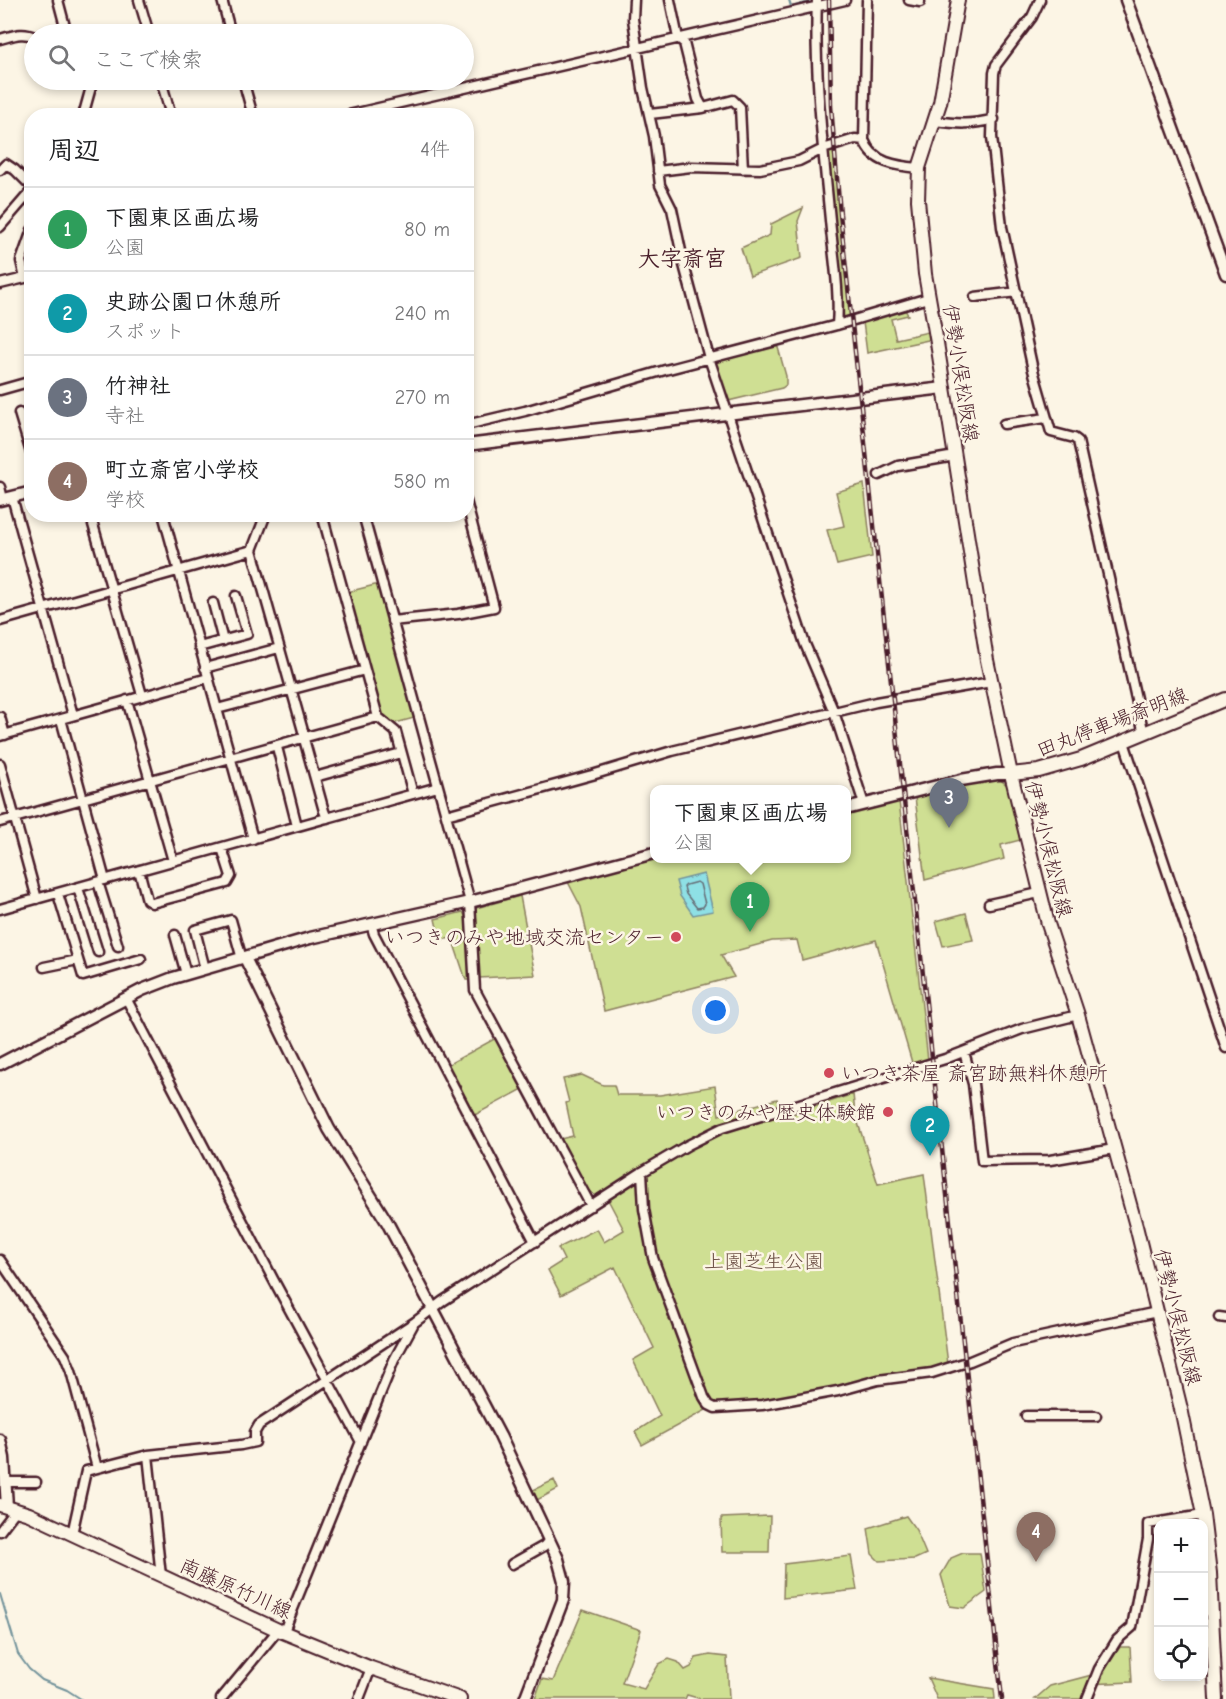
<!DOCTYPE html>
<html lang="ja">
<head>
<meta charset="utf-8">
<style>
  body { margin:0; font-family:"Comic Neue","Klee One",sans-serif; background:#f2f2f2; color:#202124 }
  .controls { position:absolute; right:18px; bottom:18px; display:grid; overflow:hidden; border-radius:12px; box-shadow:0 3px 9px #0003 }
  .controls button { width:54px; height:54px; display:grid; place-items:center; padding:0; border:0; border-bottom:2px solid #e0e0e0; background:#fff; color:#202124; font:30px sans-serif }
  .you { position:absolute; left:716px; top:1011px; width:21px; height:21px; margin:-15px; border:4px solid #fff; border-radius:50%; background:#1a73e8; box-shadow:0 0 0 9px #1a73e833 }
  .badge { display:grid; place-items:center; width:39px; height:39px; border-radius:50%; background:#b45309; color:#fff; font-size:20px; font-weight:700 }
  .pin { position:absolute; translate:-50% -50px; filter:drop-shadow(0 2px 3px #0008) }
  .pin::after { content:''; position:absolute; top:32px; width:21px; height:18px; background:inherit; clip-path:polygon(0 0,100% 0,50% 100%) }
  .popup { position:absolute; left:650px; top:785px; width:201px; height:78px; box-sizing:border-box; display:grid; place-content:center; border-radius:12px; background:#fff; filter:drop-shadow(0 2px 4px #0005); font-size:20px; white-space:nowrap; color:#757577 }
  .popup b { font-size:22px; color:#202124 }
  .popup::after { content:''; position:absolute; left:50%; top:100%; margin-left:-12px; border:12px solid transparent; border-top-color:#fff }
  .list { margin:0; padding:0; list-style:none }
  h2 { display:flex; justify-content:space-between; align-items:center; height:78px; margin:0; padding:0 24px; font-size:26px }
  h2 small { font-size:20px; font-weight:400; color:#757577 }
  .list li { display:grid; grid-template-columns:39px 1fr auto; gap:18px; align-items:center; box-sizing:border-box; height:84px; padding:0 24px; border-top:2px solid #e0e0e0 }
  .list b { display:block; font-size:22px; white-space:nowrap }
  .list p { margin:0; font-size:20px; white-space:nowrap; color:#757577 }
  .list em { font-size:20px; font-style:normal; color:#757577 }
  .icon { flex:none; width:33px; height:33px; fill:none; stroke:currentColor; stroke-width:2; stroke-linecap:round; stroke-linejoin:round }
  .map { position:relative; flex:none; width:1226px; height:1699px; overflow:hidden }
  .search { position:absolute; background:#fff; box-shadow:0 3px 9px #0003; left:24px; top:24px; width:450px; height:66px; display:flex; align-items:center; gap:15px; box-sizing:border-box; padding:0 21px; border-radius:33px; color:#757577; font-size:22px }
  .panel { position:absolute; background:#fff; box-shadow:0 3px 9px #0003; left:24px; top:108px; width:450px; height:414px; border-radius:24px }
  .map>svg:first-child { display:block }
  .green { fill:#cfdf93; stroke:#8c7f5f; stroke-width:1.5 }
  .water { fill:#8ee0e5; stroke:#73939b; stroke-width:1.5 }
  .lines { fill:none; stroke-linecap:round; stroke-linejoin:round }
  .shore { stroke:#656c75; stroke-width:1.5 }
  .stream { stroke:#73939b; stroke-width:2 }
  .minor-casing { stroke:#4a1f2b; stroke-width:13 }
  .tertiary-casing { stroke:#4a1f2b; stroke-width:15 }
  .secondary-casing { stroke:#4a1f2b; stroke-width:16 }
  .minor { stroke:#fcf5e5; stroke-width:8 }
  .tertiary { stroke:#fcf5e5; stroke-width:10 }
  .secondary { stroke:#fcf5e5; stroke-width:12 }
  .rail-casing { stroke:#4a1f2b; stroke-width:4.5 }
  .rail { stroke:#fcf5e5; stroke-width:2; stroke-dasharray:7; stroke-linecap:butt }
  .poi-dot { fill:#d1495b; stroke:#fcf5e5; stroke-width:2 }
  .labels { text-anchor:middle; stroke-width:5; stroke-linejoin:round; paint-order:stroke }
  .street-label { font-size:20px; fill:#4a1f2b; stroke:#fcf5e5 }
  .poi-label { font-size:20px; fill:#4a1f2b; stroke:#fcf5e5; text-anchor:end }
  .park-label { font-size:20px; fill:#6b4f45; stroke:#fcf5e5 }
  .quarter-label { font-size:22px; font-weight:bold; fill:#4a1f2b; stroke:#fcf5e5 }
</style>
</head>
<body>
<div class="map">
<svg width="1226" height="1699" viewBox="0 0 1226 1699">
  <rect width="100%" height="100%" fill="#fcf5e5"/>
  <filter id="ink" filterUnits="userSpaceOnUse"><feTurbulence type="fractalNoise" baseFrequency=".0167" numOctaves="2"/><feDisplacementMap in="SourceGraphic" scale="12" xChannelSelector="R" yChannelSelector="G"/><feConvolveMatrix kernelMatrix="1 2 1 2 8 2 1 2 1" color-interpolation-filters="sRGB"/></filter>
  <g filter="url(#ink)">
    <!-- green -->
    <path class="green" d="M833,150L850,309V316L844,319L828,155V152Z
      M803,208L798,221L802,258L750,276L741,248L770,235L771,224Z
      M904,308L908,315L891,319L896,339L928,332L933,339L867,353L863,322Z
      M777,344L786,376V385L782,388L728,401L712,361Z
      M864,484L872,557L837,565L827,530L844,526L836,492Z
      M379,584L414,718L392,724L381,716L347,592Z
      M998,778L1008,786L1020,840L1001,845L1004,859L925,880L915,797Z
      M899,801L928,1060L913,1066L876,940L802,960L797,940L772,941L721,955L734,977L604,1011L581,907L568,882L654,858H846V812Z
      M520,896L535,975L479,978L476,908Z
      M463,912L467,920L470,980H466L452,938L440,940L435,919Z
      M966,913L973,940L943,946L936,921Z
      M496,1038L523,1089L473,1116L447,1065Z
      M582,1075L603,1085H614L617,1095H660L715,1086L719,1115L777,1099L781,1118L853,1094L855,1114L878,1184L924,1174L948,1364L936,1368L861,1380L837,1388L762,1402L715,1405L642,1445L635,1432L660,1416L633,1360L654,1348L615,1267L561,1295L548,1270L564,1260L558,1248L597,1229L604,1242L624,1230L605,1194L596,1196L588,1190L560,1139L573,1136L566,1103L569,1102L563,1079Z
      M554,1480L558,1489L537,1500L533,1490Z
      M770,1516L769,1552H722L721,1518Z
      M906,1516L916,1530L926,1554L915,1559L879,1561L872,1554L868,1528Z
      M963,1553H980L986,1592L964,1608L950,1606L941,1575L951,1558Z
      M851,1556L857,1590L783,1598L784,1564Z
      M583,1610L641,1630L622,1683L644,1689L659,1664L669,1659L678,1662L685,1670L691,1667L696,1658L710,1655L727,1657L729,1699H701L687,1695L685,1699H535L542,1679L553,1681Z
      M1120,1647H1130L1132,1682L1087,1684L1083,1699H1035L1050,1686L1103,1672Z
      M928,1678L994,1689L995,1699H937Z"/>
    <!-- water -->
    <path class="water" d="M704,874L713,911L693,915L680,896L676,881Z"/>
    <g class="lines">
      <!-- shore -->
      <path class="shore" d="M697,882L700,884L705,904L703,907L697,908L686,894L684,887L686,885Z"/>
      <!-- stream -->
      <path class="stream" d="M789,0L791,7L809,2
        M0,1594L18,1654L29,1669L42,1680L67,1690L81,1699"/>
      <!-- minor casing -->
      <g class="minor-casing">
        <path id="minor" d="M58,0L67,34
          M139,0L149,34
          M222,0L231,34
          M634,0L633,19L643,88L654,136L660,185L672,209L684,265L709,358L805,644L834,712L864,804
          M817,0C814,72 823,148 830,220C833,254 840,291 837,325
          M909,0L920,2
          M1040,0L1032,17L996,65L994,73L992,137L1002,227L1033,370L1051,432L1074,438L1078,441L1144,734
          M0,39C12,36 23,31 34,37
          M161,80L171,116
          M243,80L253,116
          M703,108L733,100L740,107L743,169
          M650,114L703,108L698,99L684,43L678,38L670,0
          M83,116L93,80
          M344,116L845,0
          M935,121C956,124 973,125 994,119
          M864,140L867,0
          M0,170L6,164L15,170L32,187
          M658,171L691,167L760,169L799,161L823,149L855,139L864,140C872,163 897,166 919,168
          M0,227L32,190
          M0,284L25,278L21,261L32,230
          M975,297L1017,292
          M0,390L32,381
          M19,413L32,456
          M1004,424L1046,418
          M466,425L525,411L665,370L837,325L928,298
          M879,475L898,466L955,456
          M0,487L3,499
          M12,497L73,715
          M90,514L142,695
          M163,514L253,839
          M266,514L252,550L305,738
          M322,514L378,717L396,732L413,794
          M363,514L470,902L475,990L591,1206
          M213,603L223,641
          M0,621L252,550
          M392,621L458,614L494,607L466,501
          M199,647L247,634L236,596
          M205,668L279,648
          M127,700L173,861
          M217,709L365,670
          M0,717L5,735
          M61,719L105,880
          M0,736L208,678
          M304,739L324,811L327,818
          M1124,742L1226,1048
          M277,747L297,826
          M0,764L37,899
          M315,777L401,753
          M446,815L592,775L672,751L876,702L991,682
          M0,822L378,717
          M139,870L147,900L152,903L227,883L231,876L222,848
          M98,882L118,946
          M78,888L98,952
          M58,894L83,976L141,959
          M989,904L1039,893
          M0,909L438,787
          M371,924L374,934L535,1242
          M175,935L186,974
          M44,967L78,960
          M205,969L195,930L231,920L242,959
          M126,998L273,1279L361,1442
          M964,1052L973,1084L982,1161L1050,1160L1114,1149
          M642,1172L644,1209L653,1258L704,1397L709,1405L715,1408L762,1405L838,1391L878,1380L932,1373L970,1361L1013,1343L1157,1312
          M0,1260L65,1356L71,1371L97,1468
          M1219,1317L1226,1318
          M1026,1416H1096
          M148,1455L161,1576
          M5,1482H36
          M0,1531L16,1510
          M72,1534L86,1471L148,1455L241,1445L255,1442V1432L259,1425L415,1322L443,1301L642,1172L688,1145L722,1128L945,1059L1022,1029L1078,1015
          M512,1564L544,1546L549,1540
          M284,1631L394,1360L413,1325
          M221,1699L278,1630
          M359,1699L371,1668
          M1087,1699L1099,1669L1117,1640L1132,1627L1148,1539V1524L1203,1515"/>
      </g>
      <!-- tertiary casing -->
      <g class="tertiary-casing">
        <path id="tertiary" d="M1126,0L1226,274
          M466,445L944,388
          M0,500L32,492
          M846,809L961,780L997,774H1011
          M245,958L329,1129L387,1222L433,1309L500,1436L558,1559L564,1581L563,1600L525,1699
          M0,1064L142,990L173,978L310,938L470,902L654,853
          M0,1440L4,1458L7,1507"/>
      </g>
      <!-- secondary casing -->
      <g class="secondary-casing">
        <path id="secondary" d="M958,0L940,103L919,168L918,200L925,274L937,343L987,660L1011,774L1048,924L1078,1015L1136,1226L1182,1413L1203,1515L1210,1573L1216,1699
          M1011,774L1039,771L1081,759L1226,699
          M0,1505L29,1514L278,1630L371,1668L460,1699"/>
      </g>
      <!-- minor -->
      <use href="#minor" class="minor"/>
      <!-- tertiary -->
      <use href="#tertiary" class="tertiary"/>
      <!-- secondary -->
      <use href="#secondary" class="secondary"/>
      <!-- rail casing -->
      <g class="rail-casing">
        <path id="rail" d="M829,0L831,106L840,214L1002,1699"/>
      </g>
      <!-- rail -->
      <use href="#rail" class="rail"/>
    </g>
  </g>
  <!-- markers -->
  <g class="poi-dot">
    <circle cx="676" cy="937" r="6"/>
    <circle cx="829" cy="1073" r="6"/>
    <circle cx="888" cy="1112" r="6"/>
  </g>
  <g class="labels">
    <!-- street labels -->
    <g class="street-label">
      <text transform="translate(961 373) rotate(81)" y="7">伊勢小俣松阪線</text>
      <text transform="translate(1112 722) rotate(-21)" y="7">田丸停車場斎明線</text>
      <text transform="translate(1049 849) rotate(76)" y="7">伊勢小俣松阪線</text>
      <text transform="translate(1178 1317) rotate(76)" y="7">伊勢小俣松阪線</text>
      <text transform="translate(236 1588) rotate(24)" y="7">南藤原竹川線</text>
    </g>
    <!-- poi labels -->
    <g class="poi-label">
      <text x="664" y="944">いつきのみや地域交流センター</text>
      <text x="841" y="1080" text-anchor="start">いつき茶屋 斎宮跡無料休憩所</text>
      <text x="876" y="1119">いつきのみや歴史体験館</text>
    </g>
    <!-- park labels -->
    <g class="park-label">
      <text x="764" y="1268">上園芝生公園</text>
    </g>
    <!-- quarter labels -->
    <g class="quarter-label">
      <text x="682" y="266">大字斎宮</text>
    </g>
  </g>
</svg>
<div class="controls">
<button>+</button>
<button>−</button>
<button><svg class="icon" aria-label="locate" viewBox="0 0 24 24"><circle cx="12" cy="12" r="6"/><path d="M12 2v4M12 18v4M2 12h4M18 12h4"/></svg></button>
</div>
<div class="you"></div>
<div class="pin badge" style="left:750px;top:932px;background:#2e9e5b">1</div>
<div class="popup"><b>下園東区画広場</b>公園</div>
<div class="pin badge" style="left:930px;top:1156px;background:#0f9aa8">2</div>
<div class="pin badge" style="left:949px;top:828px;background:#6b7280">3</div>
<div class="pin badge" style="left:1036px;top:1562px;background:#8d6e63">4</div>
<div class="search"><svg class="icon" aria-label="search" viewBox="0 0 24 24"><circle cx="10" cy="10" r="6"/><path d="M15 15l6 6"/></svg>ここで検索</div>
<section class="panel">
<h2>周辺<small>4件</small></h2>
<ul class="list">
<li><span class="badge" style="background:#2e9e5b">1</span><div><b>下園東区画広場</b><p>公園</p></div><em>80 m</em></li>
<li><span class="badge" style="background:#0f9aa8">2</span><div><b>史跡公園口休憩所</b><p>スポット</p></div><em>240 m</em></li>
<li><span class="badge" style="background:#6b7280">3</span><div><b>竹神社</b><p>寺社</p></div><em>270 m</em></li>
<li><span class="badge" style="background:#8d6e63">4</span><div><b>町立斎宮小学校</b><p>学校</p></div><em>580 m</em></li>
</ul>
</section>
</div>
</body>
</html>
